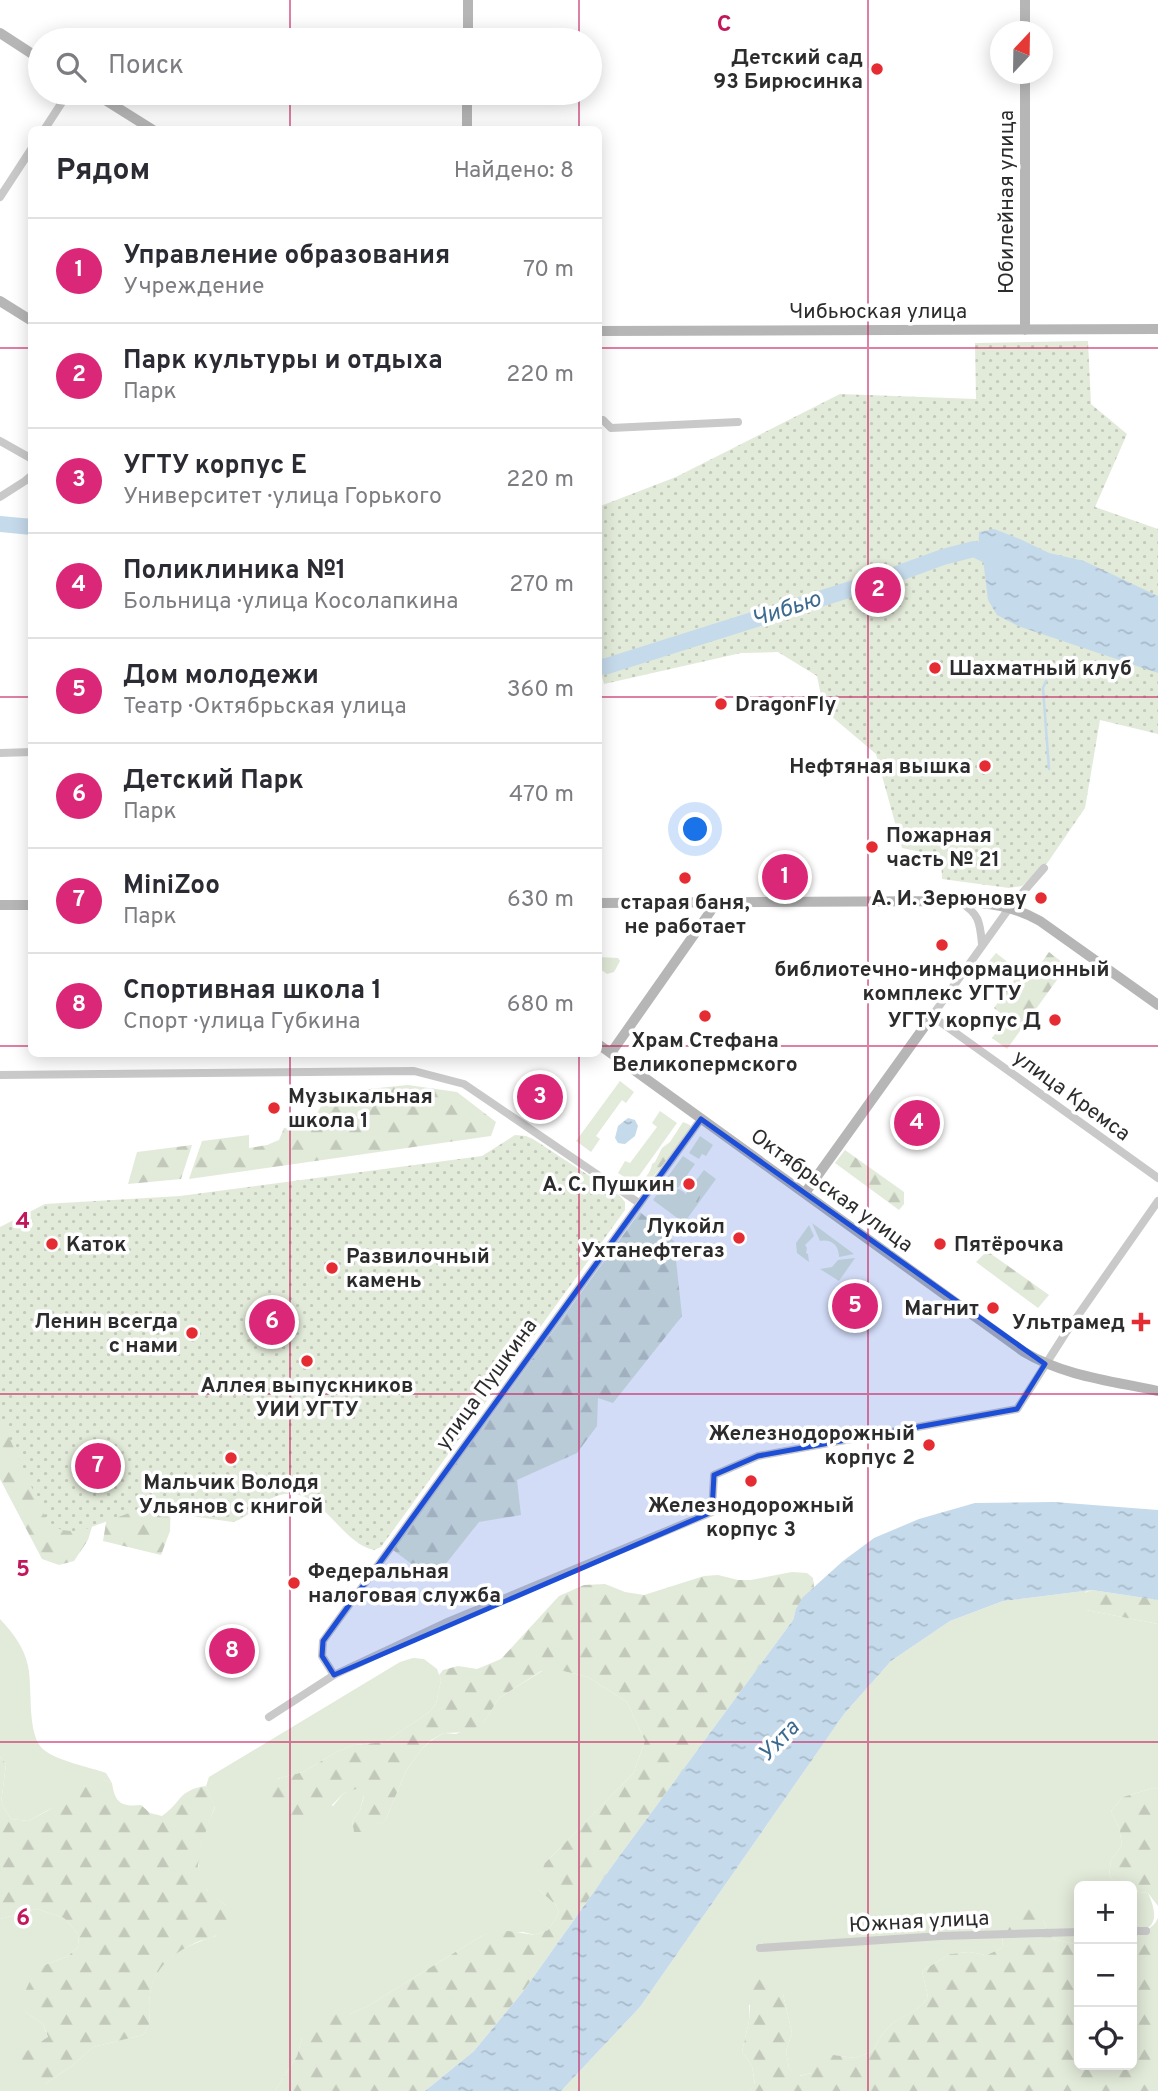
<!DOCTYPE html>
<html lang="ru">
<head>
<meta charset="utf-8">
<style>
  body { margin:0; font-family:Overpass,sans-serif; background:#f2f2f3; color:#2b2b33 }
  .controls { position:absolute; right:21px; bottom:21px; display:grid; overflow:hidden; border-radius:10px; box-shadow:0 4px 18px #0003 }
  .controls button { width:63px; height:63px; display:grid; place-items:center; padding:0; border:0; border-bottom:2px solid #e1e1e2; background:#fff; color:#2b2b33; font:35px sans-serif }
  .compass { position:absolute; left:990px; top:21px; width:63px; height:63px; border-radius:50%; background:#fff; box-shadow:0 4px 18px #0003; rotate:22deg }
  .you { position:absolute; left:696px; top:830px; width:24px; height:24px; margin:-18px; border:5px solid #fff; border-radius:50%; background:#1a73e8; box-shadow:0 0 0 10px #1a73e833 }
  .badge { display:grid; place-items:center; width:46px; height:46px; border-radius:50%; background:#db2777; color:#fff; font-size:23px; font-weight:700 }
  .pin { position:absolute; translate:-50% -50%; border:4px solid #fff; box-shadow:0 2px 7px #0006 }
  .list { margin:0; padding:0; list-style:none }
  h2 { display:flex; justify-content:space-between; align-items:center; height:91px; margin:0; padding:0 28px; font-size:30px }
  h2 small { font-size:23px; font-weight:400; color:#7c7c81 }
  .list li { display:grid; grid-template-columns:46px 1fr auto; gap:21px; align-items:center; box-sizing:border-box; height:105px; padding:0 28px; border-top:2px solid #e1e1e2 }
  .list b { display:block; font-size:26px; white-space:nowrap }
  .list p { margin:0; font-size:23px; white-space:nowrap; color:#7c7c81 }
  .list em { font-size:23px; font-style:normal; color:#7c7c81 }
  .icon { flex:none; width:38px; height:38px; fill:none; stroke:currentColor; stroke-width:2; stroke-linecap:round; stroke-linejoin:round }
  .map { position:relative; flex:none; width:1158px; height:2091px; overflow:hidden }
  .search { position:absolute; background:#fff; box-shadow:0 4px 18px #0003; left:28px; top:28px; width:574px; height:77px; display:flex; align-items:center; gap:18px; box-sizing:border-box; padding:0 24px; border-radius:38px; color:#7c7c81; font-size:26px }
  .panel { position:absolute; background:#fff; box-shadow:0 4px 18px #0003; left:28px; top:126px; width:574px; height:931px; border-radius:10px }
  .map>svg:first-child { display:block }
  .green { fill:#e2ead9 }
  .forest { fill:url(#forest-firs) }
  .park { fill:url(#park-dots) }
  .water { fill:url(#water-ripples) }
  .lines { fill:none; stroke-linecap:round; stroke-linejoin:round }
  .stream { stroke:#c5daeb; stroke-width:2.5 }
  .river { stroke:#c5daeb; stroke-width:16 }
  .street { stroke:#c9c9c9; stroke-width:8 }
  .secondary { stroke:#b6b6b6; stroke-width:10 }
  .marked { fill:#1d4ed8; fill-opacity:0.2; stroke:#1d4ed8; stroke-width:5; stroke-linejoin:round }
  .grid { fill:none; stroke:#c2185b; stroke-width:2; stroke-opacity:0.55 }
  .poi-dot { fill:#e52c32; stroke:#fff; stroke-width:2.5 }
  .labels { text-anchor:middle; stroke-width:7; stroke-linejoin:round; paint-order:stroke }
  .poi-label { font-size:21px; font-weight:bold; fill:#2c2c2c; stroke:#fff; text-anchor:end }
  .street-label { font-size:21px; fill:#2c2c2c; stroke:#fff }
  .water-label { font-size:23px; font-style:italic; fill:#3b6a8e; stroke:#fff }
  .grid-label { font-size:23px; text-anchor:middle; font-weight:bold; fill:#c2185b; stroke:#fff; stroke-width:7; stroke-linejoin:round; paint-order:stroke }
</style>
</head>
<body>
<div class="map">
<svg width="1158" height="2091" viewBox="0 0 1158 2091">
  <defs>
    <pattern id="forest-firs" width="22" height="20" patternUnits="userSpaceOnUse" patternTransform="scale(1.75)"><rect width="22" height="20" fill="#e2ead9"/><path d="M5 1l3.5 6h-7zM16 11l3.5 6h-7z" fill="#c2c9ba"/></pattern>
    <pattern id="park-dots" width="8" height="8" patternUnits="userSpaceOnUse" patternTransform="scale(1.75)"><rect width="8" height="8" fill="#e2ead9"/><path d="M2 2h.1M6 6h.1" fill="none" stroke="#c2c9ba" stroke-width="1.8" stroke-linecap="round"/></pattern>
    <pattern id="water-ripples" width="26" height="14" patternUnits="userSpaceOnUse" patternTransform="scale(1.75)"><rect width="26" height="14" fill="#c5daeb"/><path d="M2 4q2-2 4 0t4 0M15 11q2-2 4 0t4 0" fill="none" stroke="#a9bbca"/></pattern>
  </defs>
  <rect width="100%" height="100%" fill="#fff"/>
  <!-- green -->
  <path class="green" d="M598,957L618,958L620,961L614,972L607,974L599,968Z
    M620,1081L634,1092L626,1103L622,1100L596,1136L600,1139L591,1152L576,1141Z
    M660,1111L677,1123L634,1183L618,1173L625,1161L630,1163L657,1127L652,1123Z
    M700,1136L713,1145L706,1156L702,1154L699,1159L689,1153Z
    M683,1156L695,1164L678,1188L666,1179Z
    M704,1170L716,1179L684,1223L653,1200L665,1183L684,1196Z
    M812,1223L854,1254L839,1257C839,1245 831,1239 820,1241Z
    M809,1225L814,1236L805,1245L807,1248L806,1253L808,1254L809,1262L797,1253L796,1243Z
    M855,1258L839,1281L820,1269L832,1267L838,1260Z
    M1092,1590L1085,1592L1086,1610L1158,1624V1789L1153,1788L1123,1797L1111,1811L1119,1828L1122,1845L1111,1860L1109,1876L1120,1886H1079V1945L1053,1939L1043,1920L1003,1931L1002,1948L987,1955L969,1952L950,1954L922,1971L928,1997C917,2014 907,2013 892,2024C883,2031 878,2041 873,2051L855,2058L834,2055L811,2073L799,2076L789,2068L786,2051L792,2033L783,1994L749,2005V2021L742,2052L752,2066L755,2085L750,2091H561L640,2007L844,1714L891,1661L950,1621L1003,1601Z
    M0,1619C13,1633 24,1647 28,1666C33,1688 26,1736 44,1750C58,1761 89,1767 106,1773L112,1783L103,1780L28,1821L11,1819L1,1803L6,1764L0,1757Z
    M413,1658L424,1659L437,1669L441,1680L436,1704L429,1712L385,1742L354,1745L338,1751L303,1772L277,1779L333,1806L344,1793L359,1787L364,1795L360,1810L352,1821L354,1831H371L386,1819L406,1771L421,1750L432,1740L444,1733L456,1734L484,1722L499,1698L542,1671H563L588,1677L627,1702L645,1741L633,1774L545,1863L539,1890L556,1905L559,1913L548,1930L535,1935L523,1932L483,1935L368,2006L350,2014H328L302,2038L297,2056L275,2091H0V1919L37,1909L64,1918L78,1934L79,1946L68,1956L42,1966L25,2012L43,2024L48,2038L45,2084L72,2066L93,2047L143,2035L150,2023C144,1970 168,1951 216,1936L225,1905C220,1900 212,1896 208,1891C188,1866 205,1832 215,1807L206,1786L209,1777L400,1662Z
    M1132,1891L1148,1893C1158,1916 1158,1928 1132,1935Z"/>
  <!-- forest -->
  <path class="forest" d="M1049,952L1067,966L1007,1049L992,1038L1007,1018L994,1008L1027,962L1037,969Z
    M996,953L1009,963L1002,973L998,974L986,965Z
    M408,1085L457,1092L496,1122L491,1136L189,1179L202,1141L249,1135V1148L267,1145L279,1140L284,1128L310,1125L329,1093Z
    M683,1122L690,1125L691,1129L642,1191L639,1189C642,1180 651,1173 652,1164L655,1162L662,1148L670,1142Z
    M192,1145L181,1179L128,1184L137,1152Z
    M845,1150L904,1192V1204L899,1210L835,1163Z
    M679,1189L685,1193V1197L691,1196L692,1191L696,1190L700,1197L697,1204L688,1214L681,1207L674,1206L670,1203L674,1190Z
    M640,1212L674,1241L682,1316L613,1403L598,1398L597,1426L577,1453L517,1480L521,1515L479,1522L433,1580L393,1550Z
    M987,1251L1049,1295L1038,1308L976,1262Z
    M0,1313L96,1513L88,1540L74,1561L59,1565L42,1559L0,1479Z
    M171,1491L170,1531L161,1555L103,1541L110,1499Z
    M792,1572L807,1573L813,1578L814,1587C803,1597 796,1606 793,1620L615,1862L525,1989L474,2051L425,2091H275L297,2056L302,2038L311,2023L321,2014H350L368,2006L483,1935L508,1931L535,1935L548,1930L559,1913L556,1905L539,1890V1878L545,1863L633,1774L645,1741L627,1702L588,1677L563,1671H541L499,1698L484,1722L469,1732L444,1733L431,1740L421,1750L406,1771L386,1819L371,1832H354L352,1821L360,1810L364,1796L359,1788L344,1793L316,1821L298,1823L280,1809L271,1795L277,1779L303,1772L338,1751L354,1745L385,1742L429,1712L436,1704L441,1680L439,1675L443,1670L458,1666L477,1669L501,1659L559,1596L584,1585L605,1584L625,1592L644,1595L704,1576L718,1575L738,1580H751Z
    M1092,1590L1158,1600V1624L1086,1610L1081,1605L1079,1595Z
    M0,1757L6,1764L1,1803L11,1819L28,1821L47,1811L91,1782L103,1780L112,1783C115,1803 121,1807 141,1805L150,1813L162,1816C182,1802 178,1790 206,1786L215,1806L202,1842L198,1866L207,1890L225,1905L230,1922C225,1927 220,1934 213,1937C207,1940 199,1940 193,1944C156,1962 146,1984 150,2023L143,2035L93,2047L72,2066L45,2084H26L16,2066L22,2054L48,2037L43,2024L25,2012L22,1998L30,1981L42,1966L68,1956L79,1946L78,1934L64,1918L37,1909L0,1919Z
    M1153,1788L1158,1789V1906L1148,1893L1132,1891V1886H1120L1109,1876L1111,1860L1122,1845L1119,1828L1111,1811L1123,1797Z
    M1023,1904L1043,1920L1053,1939L1079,1945V2065H1132V1935C1143,1932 1153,1929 1158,1918V2091H750L755,2084L752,2066L742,2052L749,2021L751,1988L758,1973L774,1976L783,1994L792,2033L786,2051L789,2068L800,2076L811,2073L819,2058L834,2055L855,2058L873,2051C878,2041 883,2031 892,2024C906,2013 917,2014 928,1997L922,1971L950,1954L969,1952L987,1955L1002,1948L1003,1931L1008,1911Z"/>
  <!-- park -->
  <path class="park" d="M1088,341L1091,404L1127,434L1095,507L1158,529V734L1100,720L1085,808L1048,862L1022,886L1009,888L942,879L941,856L902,848L876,754L824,710L817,676L778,652L741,653L604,684L598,661V507L676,477L840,394L976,399L975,343Z
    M515,1135L526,1136L533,1139L620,1196L625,1202V1210L381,1547L374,1550C338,1542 322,1485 280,1495C264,1499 250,1517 233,1522L140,1509L78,1532L62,1530L55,1527L45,1517L0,1417V1227L45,1204L180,1196L482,1156Z"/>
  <!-- water -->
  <path class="water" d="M994,529L1020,539L1049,553L1084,561L1158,596V673L1018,626L997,615L988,600L983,559L978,557L979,532Z
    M628,1118L635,1120L638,1126L635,1136L625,1144L618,1143L615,1138L618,1126Z
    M1054,1502L1158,1510V1600L1092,1590L1003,1601L950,1621L891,1661L844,1714L640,2007L561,2091H425L474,2051L525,1989L615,1862L793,1620L796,1609L803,1597L843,1561L874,1538L919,1519L975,1503Z"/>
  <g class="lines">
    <!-- stream -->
    <path class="stream" d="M1046,681L1043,688L1049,769"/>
    <!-- river -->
    <path class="river" d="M0,524L32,527
      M598,667L607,666L883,579L943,557L974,549L995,559"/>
    <!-- street -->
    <path class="street" d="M44,130L68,93
      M0,197L32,148
      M598,420H603L611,428L738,422
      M0,441L32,459
      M0,497L25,481L32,475
      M0,753L32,752
      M1044,868L1010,907L932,1016L1158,1178
      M959,901C979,914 980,921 982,944
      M0,1075L414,1071L464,1084L639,1203
      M334,1675L322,1656L323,1641L701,1119
      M269,1717L334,1675L445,1623L712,1512L714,1475L758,1456L1017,1409L1065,1334L1158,1201
      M1132,1931H1146
      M760,1948L941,1936L1079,1932"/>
    <!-- secondary -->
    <path class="secondary" d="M1025,32V0
      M0,33L40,59
      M468,40V0
      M94,93L153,130
      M467,130V93
      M0,301L32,321
      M1025,330V74
      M598,331L1158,329
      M598,903L959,901C989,903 1014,906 1040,921L1158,1005
      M0,905H32
      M598,1044L1024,1352C1064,1376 1112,1381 1158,1391
      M611,1053L717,902
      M805,1193L932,1016"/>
  </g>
  <!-- marked area -->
  <path class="marked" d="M701,1119L1045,1364L1017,1409L758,1456L714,1475L712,1512L334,1675L322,1656L323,1641Z"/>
  <!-- grid -->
  <path class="grid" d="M290,0V40M579,0V40M868,0V2091M290,93V130M579,93V130M0,348H32M598,348H1158M0,697H32M598,697H1158M0,1046H32M598,1046H1158M290,1054V2091M579,1054V2091M0,1394H1158M0,1742H1158"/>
  <!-- markers -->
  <g class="poi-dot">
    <circle cx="877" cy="69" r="7"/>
    <circle cx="935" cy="668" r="7"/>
    <circle cx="721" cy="704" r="7"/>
    <circle cx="985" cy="766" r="7"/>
    <circle cx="872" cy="847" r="7"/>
    <circle cx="685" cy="878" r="7"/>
    <circle cx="1041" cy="898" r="7"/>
    <circle cx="942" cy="945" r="7"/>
    <circle cx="705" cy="1016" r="7"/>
    <circle cx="1055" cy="1020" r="7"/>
    <circle cx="274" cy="1108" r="7"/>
    <circle cx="689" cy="1184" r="7"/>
    <circle cx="739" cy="1238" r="7"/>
    <circle cx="52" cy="1244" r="7"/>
    <circle cx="940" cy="1244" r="7"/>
    <circle cx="332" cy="1268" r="7"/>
    <circle cx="993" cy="1308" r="7"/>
    <path d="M1137.5 1311.5h7v7h7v7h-7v7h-7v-7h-7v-7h7z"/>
    <circle cx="192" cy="1333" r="7"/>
    <circle cx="307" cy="1361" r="7"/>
    <circle cx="929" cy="1445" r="7"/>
    <circle cx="231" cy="1458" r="7"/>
    <circle cx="751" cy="1481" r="7"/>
    <circle cx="294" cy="1583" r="7"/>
  </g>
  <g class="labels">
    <!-- poi labels -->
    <g class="poi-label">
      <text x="863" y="64">Детский сад<tspan x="863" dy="24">93 Бирюсинка</tspan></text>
      <text x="949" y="675" text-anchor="start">Шахматный клуб</text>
      <text x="735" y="711" text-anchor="start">DragonFly</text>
      <text x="971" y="773">Нефтяная вышка</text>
      <text x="886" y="842" text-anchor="start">Пожарная<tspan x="886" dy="24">часть № 21</tspan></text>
      <text x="1027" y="905">А. И. Зерюнову</text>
      <text x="685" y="909" text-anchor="middle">старая баня,<tspan x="685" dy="24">не работает</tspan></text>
      <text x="942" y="976" text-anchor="middle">библиотечно-информационный<tspan x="942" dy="24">комплекс УГТУ</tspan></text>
      <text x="1041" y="1027">УГТУ корпус Д</text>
      <text x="705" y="1047" text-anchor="middle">Храм Стефана<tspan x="705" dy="24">Великопермского</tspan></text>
      <text x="288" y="1103" text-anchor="start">Музыкальная<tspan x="288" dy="24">школа 1</tspan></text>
      <text x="675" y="1191">А. С. Пушкин</text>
      <text x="725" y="1233">Лукойл<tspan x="725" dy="24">Ухтанефтегаз</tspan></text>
      <text x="66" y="1251" text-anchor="start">Каток</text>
      <text x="954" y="1251" text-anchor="start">Пятёрочка</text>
      <text x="346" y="1263" text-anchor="start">Развилочный<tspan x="346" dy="24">камень</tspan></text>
      <text x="979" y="1315">Магнит</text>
      <text x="178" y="1328">Ленин всегда<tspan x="178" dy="24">с нами</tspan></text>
      <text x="1125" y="1329">Ультрамед</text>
      <text x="307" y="1392" text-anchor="middle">Аллея выпускников<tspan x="307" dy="24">УИИ УГТУ</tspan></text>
      <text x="915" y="1440">Железнодорожный<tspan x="915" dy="24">корпус 2</tspan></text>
      <text x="231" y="1489" text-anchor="middle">Мальчик Володя<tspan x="231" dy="24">Ульянов с книгой</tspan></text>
      <text x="751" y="1512" text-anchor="middle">Железнодорожный<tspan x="751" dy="24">корпус 3</tspan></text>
      <text x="308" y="1578" text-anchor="start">Федеральная<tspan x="308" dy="24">налоговая служба</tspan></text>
    </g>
    <!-- street labels -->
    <g class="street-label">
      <text transform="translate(1006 202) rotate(-90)" y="7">Юбилейная улица</text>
      <text x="878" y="318">Чибьюская улица</text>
      <text transform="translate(1072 1095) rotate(36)" y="7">улица Кремса</text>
      <text transform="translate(832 1190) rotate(36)" y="7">Октябрьская улица</text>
      <text transform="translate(486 1384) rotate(-54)" y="7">улица Пушкина</text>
      <text transform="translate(919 1921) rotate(-3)" y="7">Южная улица</text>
    </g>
    <!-- water labels -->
    <g class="water-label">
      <text transform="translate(786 608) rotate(-18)" y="8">Чибью</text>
      <text transform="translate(778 1740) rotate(-46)" y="8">Ухта</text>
    </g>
  </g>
  <g class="grid-label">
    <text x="724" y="31">C</text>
    <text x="23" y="1228">4</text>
    <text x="23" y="1576">5</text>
    <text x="23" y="1925">6</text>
  </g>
</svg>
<div class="controls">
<button>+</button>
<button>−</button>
<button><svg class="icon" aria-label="locate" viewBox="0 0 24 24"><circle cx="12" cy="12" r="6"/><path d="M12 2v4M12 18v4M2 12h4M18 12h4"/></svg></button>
</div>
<svg class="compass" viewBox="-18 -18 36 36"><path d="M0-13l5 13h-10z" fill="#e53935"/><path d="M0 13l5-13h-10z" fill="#7c7c81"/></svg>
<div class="you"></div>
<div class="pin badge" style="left:785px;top:877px">1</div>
<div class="pin badge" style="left:878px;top:590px">2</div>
<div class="pin badge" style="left:540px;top:1097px">3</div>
<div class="pin badge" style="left:917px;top:1123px">4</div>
<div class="pin badge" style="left:855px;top:1306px">5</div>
<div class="pin badge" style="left:272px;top:1322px">6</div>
<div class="pin badge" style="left:98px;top:1466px">7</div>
<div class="pin badge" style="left:232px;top:1651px">8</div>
<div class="search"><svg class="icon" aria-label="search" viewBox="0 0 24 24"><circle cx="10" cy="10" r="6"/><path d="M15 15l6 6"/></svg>Поиск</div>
<section class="panel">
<h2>Рядом<small>Найдено: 8</small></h2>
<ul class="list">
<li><span class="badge">1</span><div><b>Управление образования</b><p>Учреждение</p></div><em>70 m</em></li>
<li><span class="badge">2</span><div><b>Парк культуры и отдыха</b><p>Парк</p></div><em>220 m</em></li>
<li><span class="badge">3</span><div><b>УГТУ корпус Е</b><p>Университет · улица Горького</p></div><em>220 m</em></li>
<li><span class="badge">4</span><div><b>Поликлиника №1</b><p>Больница · улица Косолапкина</p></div><em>270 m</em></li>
<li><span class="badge">5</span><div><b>Дом молодежи</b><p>Театр · Октябрьская улица</p></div><em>360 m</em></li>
<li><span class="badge">6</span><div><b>Детский Парк</b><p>Парк</p></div><em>470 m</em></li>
<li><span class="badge">7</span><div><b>MiniZoo</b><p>Парк</p></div><em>630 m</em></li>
<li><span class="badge">8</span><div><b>Спортивная школа 1</b><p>Спорт · улица Губкина</p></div><em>680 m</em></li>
</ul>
</section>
</div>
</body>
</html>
